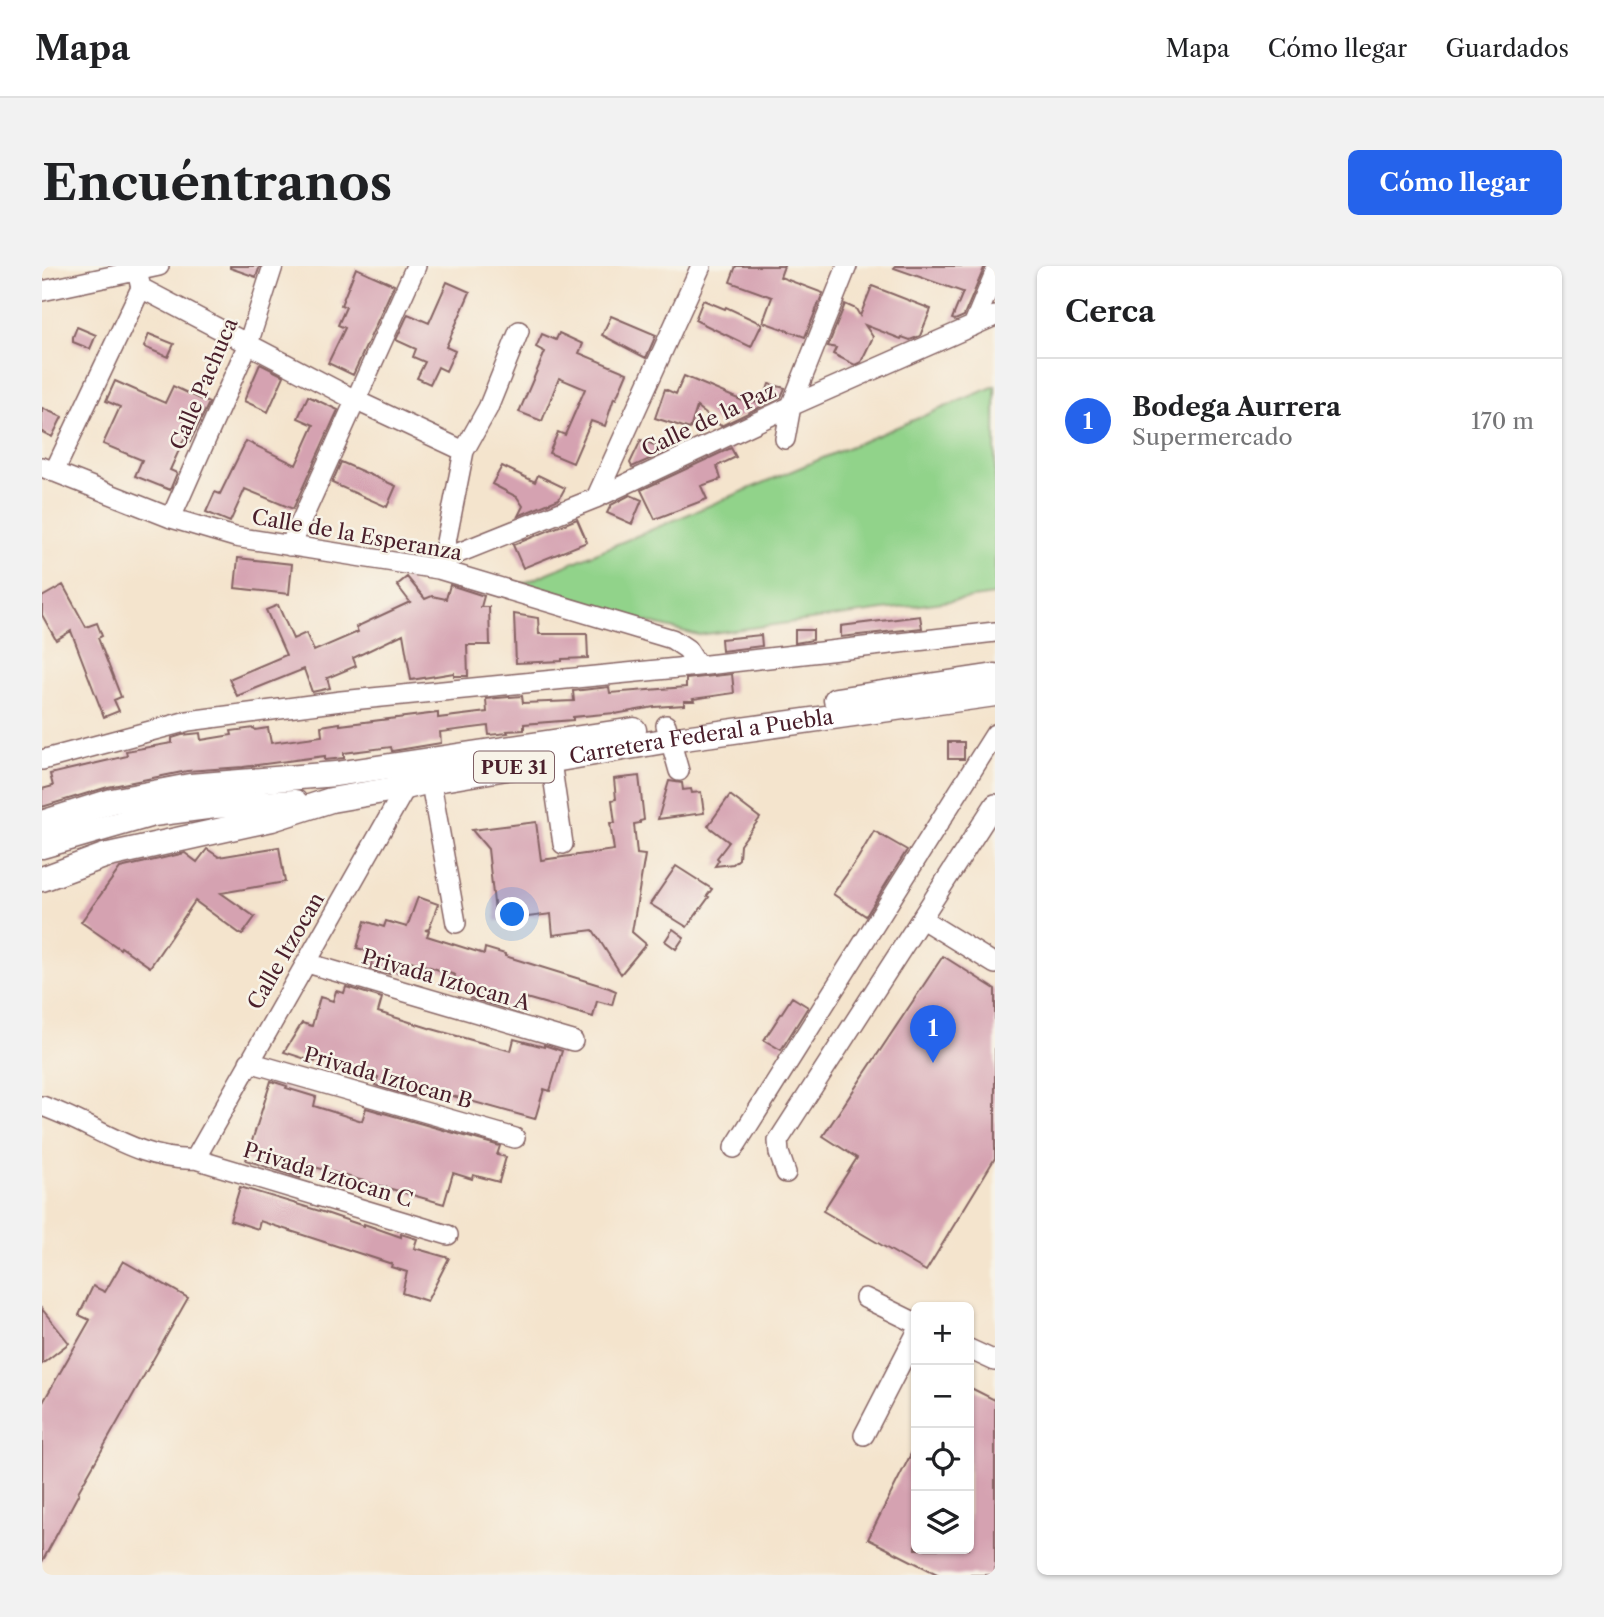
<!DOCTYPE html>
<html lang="es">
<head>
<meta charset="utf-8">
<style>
  body { margin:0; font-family:"Libre Caslon Text",serif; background:#f2f2f2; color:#202124 }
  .controls { position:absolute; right:21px; bottom:21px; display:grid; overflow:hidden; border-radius:10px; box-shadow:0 2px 5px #0004 }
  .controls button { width:63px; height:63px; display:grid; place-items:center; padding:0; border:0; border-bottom:2px solid #e0e0e0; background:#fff; color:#202124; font:35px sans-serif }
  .you { position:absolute; left:471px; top:649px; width:24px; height:24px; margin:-18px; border:5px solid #fff; border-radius:50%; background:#1a73e8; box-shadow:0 0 0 10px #1a73e833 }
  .badge { display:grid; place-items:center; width:46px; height:46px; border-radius:50%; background:#2563eb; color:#fff; font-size:23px; font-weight:700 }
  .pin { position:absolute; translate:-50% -58px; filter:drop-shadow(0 2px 4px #0008) }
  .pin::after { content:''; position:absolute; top:37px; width:24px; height:21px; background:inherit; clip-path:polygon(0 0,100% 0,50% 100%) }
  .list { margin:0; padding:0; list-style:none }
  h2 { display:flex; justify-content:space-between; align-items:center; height:91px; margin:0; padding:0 28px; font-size:30px }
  h2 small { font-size:23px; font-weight:400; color:#757577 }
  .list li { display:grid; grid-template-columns:46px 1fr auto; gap:21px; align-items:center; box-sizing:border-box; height:126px; padding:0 28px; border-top:2px solid #e0e0e0 }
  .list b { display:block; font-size:26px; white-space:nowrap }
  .list p { margin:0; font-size:23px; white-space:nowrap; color:#757577 }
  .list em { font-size:23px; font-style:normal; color:#757577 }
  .icon { flex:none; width:38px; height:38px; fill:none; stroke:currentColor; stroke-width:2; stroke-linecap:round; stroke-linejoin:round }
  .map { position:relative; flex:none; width:953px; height:1309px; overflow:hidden; border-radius:10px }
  header { display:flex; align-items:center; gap:42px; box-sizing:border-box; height:98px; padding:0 35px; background:#fff; border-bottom:2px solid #e0e0e0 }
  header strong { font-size:33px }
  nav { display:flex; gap:38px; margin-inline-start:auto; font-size:24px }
  .intro { display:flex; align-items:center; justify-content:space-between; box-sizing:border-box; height:168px; padding:0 42px }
  h1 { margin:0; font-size:49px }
  .button { padding:18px 32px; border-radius:10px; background:#2563eb; color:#fff; font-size:24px; font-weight:700 }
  main { display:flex; gap:42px; padding:0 42px }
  aside { flex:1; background:#fff; border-radius:10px; box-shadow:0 2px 5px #0004 }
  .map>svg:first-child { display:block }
  .green { fill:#91d38a; stroke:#6e795a; stroke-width:2 }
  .building { fill:#d5a2b1 }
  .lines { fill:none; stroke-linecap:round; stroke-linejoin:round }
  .minor-casing { stroke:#866464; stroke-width:22 }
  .major-casing { stroke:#866464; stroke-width:27 }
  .minor { stroke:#fff; stroke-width:19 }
  .major { stroke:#fff; stroke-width:24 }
  .labels { text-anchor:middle; stroke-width:5; stroke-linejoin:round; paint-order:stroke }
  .shield { fill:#f7f3e8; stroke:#7e5f64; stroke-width:2 }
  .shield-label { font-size:19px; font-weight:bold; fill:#4a1f2b }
  .street-label { font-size:21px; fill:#4a1f2b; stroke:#f7f3e8 }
</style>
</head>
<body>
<header>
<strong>Mapa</strong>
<nav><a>Mapa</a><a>Cómo llegar</a><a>Guardados</a></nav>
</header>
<div class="intro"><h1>Encuéntranos</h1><a class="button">Cómo llegar</a></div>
<main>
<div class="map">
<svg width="953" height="1309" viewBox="0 0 953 1309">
  <rect width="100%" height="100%" fill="#f7f3e8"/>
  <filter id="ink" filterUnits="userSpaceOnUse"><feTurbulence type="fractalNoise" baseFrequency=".0143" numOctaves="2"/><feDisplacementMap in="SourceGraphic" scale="14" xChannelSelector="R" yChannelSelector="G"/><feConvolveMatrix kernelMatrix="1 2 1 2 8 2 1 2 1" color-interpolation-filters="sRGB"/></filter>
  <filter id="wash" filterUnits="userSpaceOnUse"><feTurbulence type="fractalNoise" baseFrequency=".00686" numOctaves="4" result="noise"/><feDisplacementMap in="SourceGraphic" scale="28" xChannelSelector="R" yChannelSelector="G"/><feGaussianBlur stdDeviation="1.57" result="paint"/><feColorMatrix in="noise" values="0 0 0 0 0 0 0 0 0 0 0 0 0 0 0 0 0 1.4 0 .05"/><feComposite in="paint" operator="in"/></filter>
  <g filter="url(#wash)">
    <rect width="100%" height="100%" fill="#f4e4cd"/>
    <!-- green -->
    <path class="green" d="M953,120V329L656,369L470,322Z"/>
    <g id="blocks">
      <!-- building -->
      <path class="building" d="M188,0H218L214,11L188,2Z
        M694,0H742L738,11L781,27L763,71L721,56L730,31L688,16Z
        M853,0H943L922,50L913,54L910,53L921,26L852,2Z
        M314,2L352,19L311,109L286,97L303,62L296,59L304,41L299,39Z
        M405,16L428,26L404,81L413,85L404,105L396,101L388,118L375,112L383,96L371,91L374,83L354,74L366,48L387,57Z
        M830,20L889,43L878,70L868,74L860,71L859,73L823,59L831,71L819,96L813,99L791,88L794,82L786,80L803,38L814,43L818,50Z
        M661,34L683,43L684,41L720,58L709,81L653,54Z
        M569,50L614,69L604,92L560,69Z
        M35,61L54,69L48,83L31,76V71Z
        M517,67L541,78L537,87L585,107L574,133L572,132L563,160L549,155L531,197L507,187L516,166L523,169L543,123L517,112L500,155L477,146L503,86L494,81L500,68L514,74Z
        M107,68L132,78L126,91L102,81Z
        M218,98L242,110L226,146L202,135Z
        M642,110L703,136L705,132L720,139L727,118L743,122L739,131L679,160L655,141L648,163L613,152L623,123L634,128Z
        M73,115L123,137L131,120L167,137L148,176L142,173L128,204L135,207L128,224L93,210L100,194L61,178L78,141L64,135Z
        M266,130L296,144L251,243L203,223L188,256L164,246L173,226L178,228L204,175L254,199L272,159L256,152Z
        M0,142L20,151L10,171L0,166Z
        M599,174L623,183L621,187L590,201L588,197Z
        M689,182L694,191L675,200L679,213L659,220L665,233L613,253L599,224Z
        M299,196L354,220L345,241L290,217Z
        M460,200L493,216L496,209L523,222L517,233L476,250L481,240L475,231L450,218Z
        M588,229L600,234L590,258L565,247L569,239Z
        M535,253L545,276L481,302L471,279Z
        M196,292L250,298L247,328L193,322Z
        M365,311L383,333L390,330L404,333L408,319L442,330L439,341H447L448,379H425L426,410H412V407L369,414L361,368L311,392L314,400L285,412L288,422L270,426L262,403L195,430L187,413L244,389L224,344L236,339L251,373L264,367L272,385L316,366L314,361L368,336L355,319Z
        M21,319L44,361L55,357L60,370L56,372L79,431L72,434L77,445L62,451L29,365L14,374L0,349V331Z
        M472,348L496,352L497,368H545L546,392L520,393V395L474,397Z
        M878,350L880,362L799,371V360Z
        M753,364H771V374L753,377Z
        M719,369L720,380L680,385L679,373Z
        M690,408L692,427L651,433L652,435H642V439L612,441L573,448L572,447L531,451V454L482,458V464L465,465L466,467L447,469L446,460L398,466L399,477L350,485L349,481L302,487V492L283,494V490L201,501L145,505L66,521L0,541V523L11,520L8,508L85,490L84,485L130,477V472L140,469L158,467L159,474L190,469L189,465L212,462L213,464L226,462L229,477L280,470L279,460L298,457V459L396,447V452L445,446L444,433L480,430L481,437L532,435L531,425L567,421L568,427L644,421V413Z
        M906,476H922V493H906Z
        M597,510L602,554L598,555V557L592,558L595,588L603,589L590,666L604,678L579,708L551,664L511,669L509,648L454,655L446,583L430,564L494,556L499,594L572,584L568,557H573L570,534L574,533L572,513Z
        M627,515L640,517L641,524L649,523L650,527L659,526L662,547L616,553Z
        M688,529L718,552L698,579L697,593L691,598L673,600L677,594L675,592L687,576L666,560Z
        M832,565L865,584L824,650L791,628L816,592Z
        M237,581L243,616L179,627L213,651L200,669L153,635L108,701L79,681L78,683L39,656L78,602L143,587L155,596L165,583L177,591Z
        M634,600L670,623L665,630L667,631L645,661L608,638Z
        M376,631L396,638L387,663L383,664L387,665L385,670L442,688L443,682L463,688V690L567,722L574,725L570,739L555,735L551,751L484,732L479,747L428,732L430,727L410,721L413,709L369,695L364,709L349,704L348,708L328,703L333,687L315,682L323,655L342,661L344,655L365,661Z
        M631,663L642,671L634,683L623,675Z
        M901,690L953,723V892L884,1005L781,945L815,892L781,870Z
        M304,721L340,732L336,746L390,763L469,785L472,773L502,781V779L520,785L508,825L502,823L493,853L375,820L372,831L333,819L336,811L295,797L294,799L274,792L273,796L242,786L260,757L270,760L278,731L291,735L294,725L302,727Z
        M750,731L766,741L739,784L722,774Z
        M229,815L245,820L244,822L274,831L272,840L320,855L324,842L458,880L455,889L464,891L457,916L431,909L430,913L411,907L402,938L262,898L258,912L204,894Z
        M198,921L281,946L322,960V958L359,971V968L375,973L372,982L407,992L385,1035L360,1027L365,1006L349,1001L350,998L218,955L216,963L188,954Z
        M81,995L146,1032L36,1226L37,1227L0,1296V1138L48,1054L37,1049L51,1020L63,1026Z
        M0,1043L27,1077L0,1098Z
        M927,1121L953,1134V1309H897L826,1273L874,1178V1283H927Z"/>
    </g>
  </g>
  <g filter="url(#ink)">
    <use href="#blocks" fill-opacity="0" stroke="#866464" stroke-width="2"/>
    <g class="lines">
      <!-- minor casing -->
      <g class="minor-casing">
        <path id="minor" d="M99,22L315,135L422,185L404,276L396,303
          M0,25L117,0
          M931,60L953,7
          M743,173L749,140L805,0
          M422,185L446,142L477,65
          M0,201L129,252L193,271L396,303L630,373L645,383L656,400
          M12,206L99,22L95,5
          M554,232L659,0
          M129,252L206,78L231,0
          M248,280L374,0
          M399,294L554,232L749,140L953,50
          M624,459L637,505
          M507,482L521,578
          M0,494L146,455L299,435L656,400L953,366
          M386,501L414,657
          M880,653L953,698
          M265,697L531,775
          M207,796L473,872
          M0,840C51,857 97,896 153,893L406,969
          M692,882L953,468
          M153,893C222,769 294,646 364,521L362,512
          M744,907L737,887L736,875L953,538
          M823,1032L874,1057
          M927,1083L953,1095
          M822,1169L874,1068"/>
      </g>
      <!-- major casing -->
      <g class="major-casing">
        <g id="major">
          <path d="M794,434L953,410"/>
          <path d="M0,557L70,535L148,520L294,508L592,464"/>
          <path d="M0,580L111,548L173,540L253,536"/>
          <path id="s1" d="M0,613L62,590L230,553L289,534L364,521L388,515L628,474L953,428"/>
        </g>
      </g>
      <!-- minor -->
      <use href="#minor" class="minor"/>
      <!-- major -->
      <use href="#major" class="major"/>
    </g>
  </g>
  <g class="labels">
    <!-- shield labels -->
    <rect class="shield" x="432" y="485.5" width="80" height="31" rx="5"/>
    <g class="shield-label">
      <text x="472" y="508">PUE 31</text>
    </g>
    <!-- street labels -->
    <g class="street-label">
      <text transform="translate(162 118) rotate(-67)" y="7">Calle Pachuca</text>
      <text transform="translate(667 154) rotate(-25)" y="7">Calle de la Paz</text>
      <text transform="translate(315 269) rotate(10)" y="7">Calle de la Esperanza</text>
      <text dy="7" stroke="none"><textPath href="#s1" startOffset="676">Carretera Federal a Puebla</textPath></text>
      <text transform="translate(244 685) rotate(-60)" y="7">Calle Itzocan</text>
      <text transform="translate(404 714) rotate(16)" y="7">Privada Iztocan A</text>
      <text transform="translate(346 812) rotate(16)" y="7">Privada Iztocan B</text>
      <text transform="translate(286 909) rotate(17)" y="7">Privada Iztocan C</text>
    </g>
  </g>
</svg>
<div class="controls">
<button>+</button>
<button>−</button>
<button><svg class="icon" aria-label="locate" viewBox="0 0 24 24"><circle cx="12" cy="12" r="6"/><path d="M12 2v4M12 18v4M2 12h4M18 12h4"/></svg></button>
<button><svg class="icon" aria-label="layers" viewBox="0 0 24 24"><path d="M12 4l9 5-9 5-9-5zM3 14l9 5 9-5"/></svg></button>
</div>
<div class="you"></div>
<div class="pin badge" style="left:891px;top:797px">1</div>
</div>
<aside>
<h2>Cerca<small></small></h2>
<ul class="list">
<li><span class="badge">1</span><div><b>Bodega Aurrera</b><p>Supermercado</p></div><em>170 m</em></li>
</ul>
</aside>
</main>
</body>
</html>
